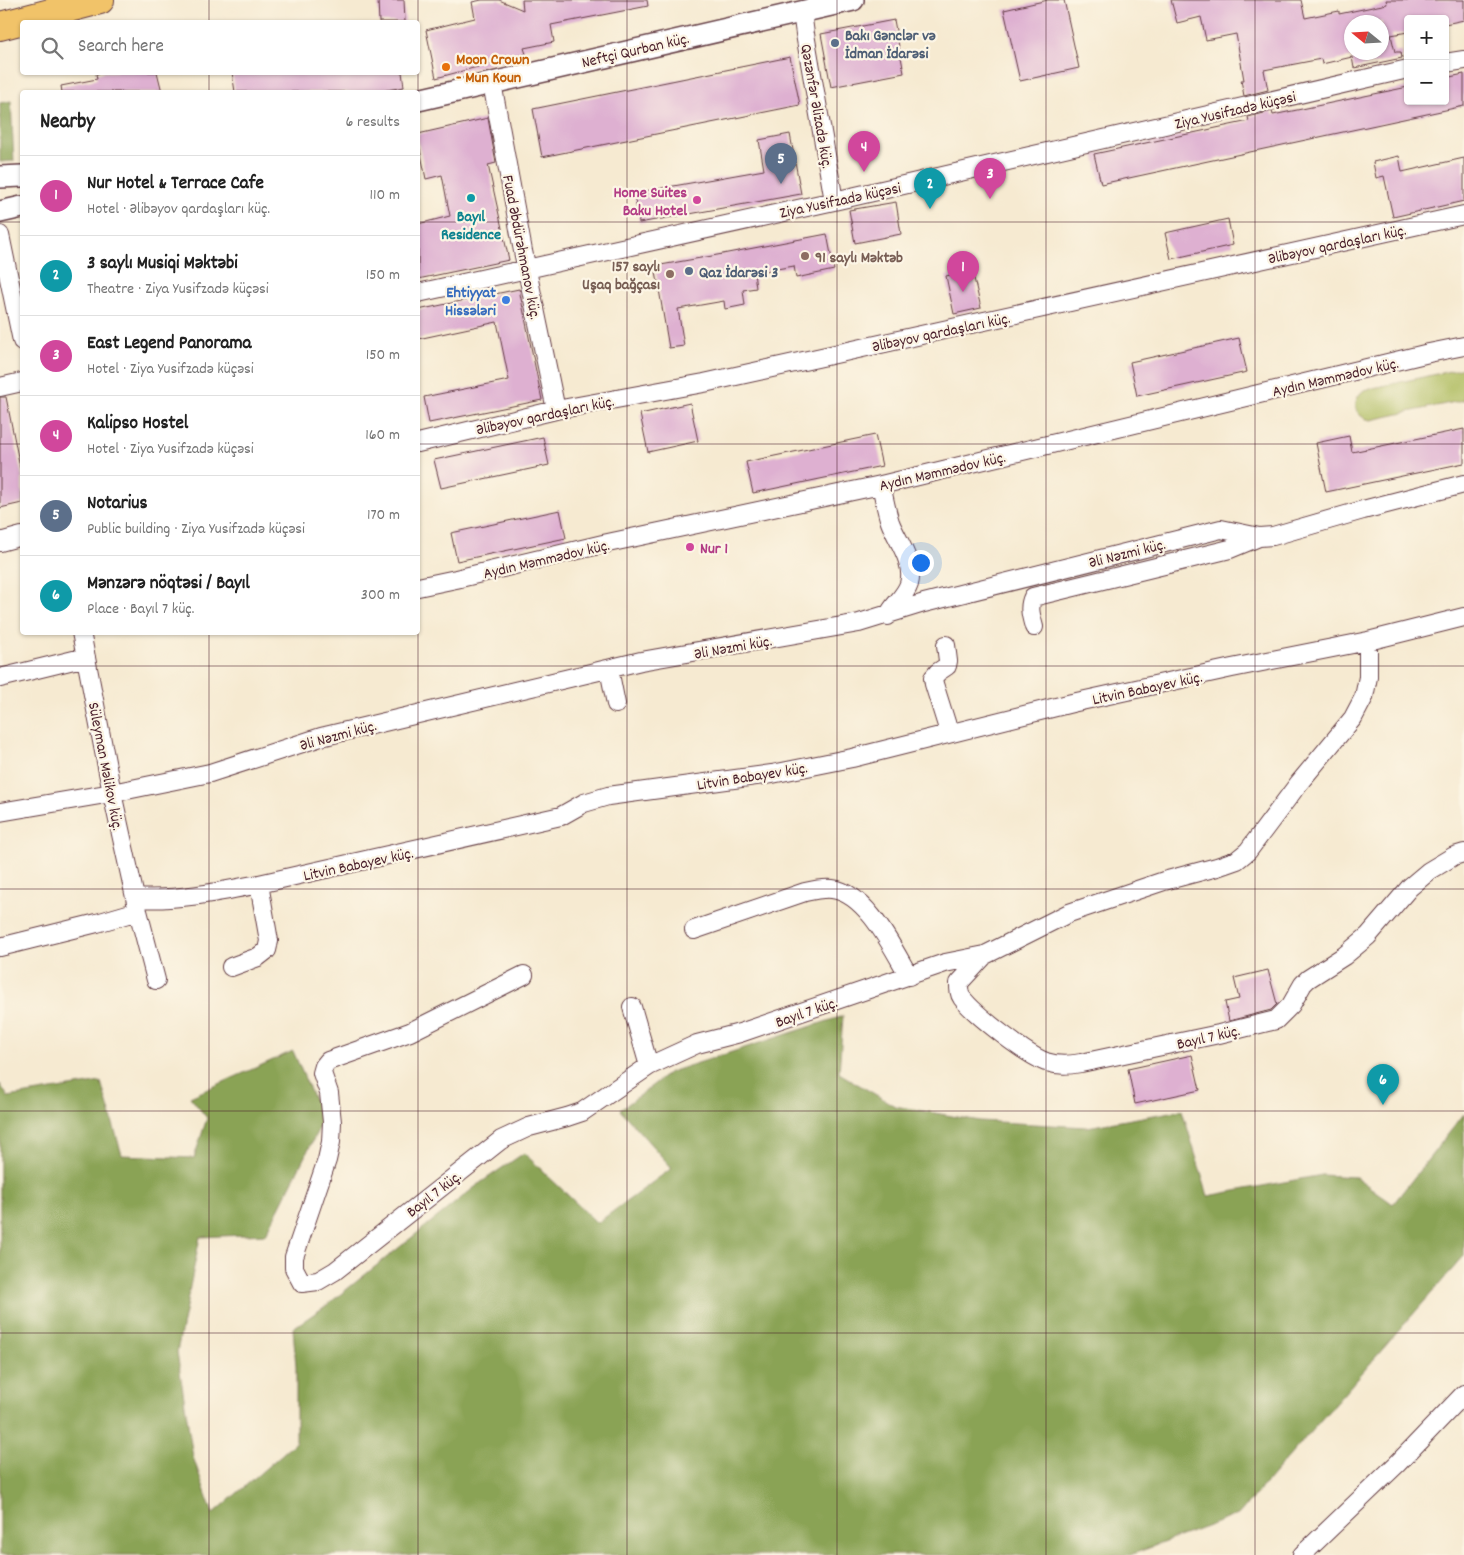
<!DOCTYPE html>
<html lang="en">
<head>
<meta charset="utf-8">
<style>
  body { margin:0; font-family:Dekko,sans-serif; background:#f2f2f2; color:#222 }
  .controls { position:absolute; right:15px; top:15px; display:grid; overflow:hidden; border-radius:5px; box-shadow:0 1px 4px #0004 }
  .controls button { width:45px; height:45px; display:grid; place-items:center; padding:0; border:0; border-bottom:1px solid #e0e0e0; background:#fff; color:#222; font:25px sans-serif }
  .compass { position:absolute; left:1344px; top:15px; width:45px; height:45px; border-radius:50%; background:#fff; box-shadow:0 1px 4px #0004; rotate:288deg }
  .you { position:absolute; left:920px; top:562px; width:18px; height:18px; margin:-12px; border:4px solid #fff; border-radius:50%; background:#1a73e8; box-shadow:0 0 0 8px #1a73e833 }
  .badge { display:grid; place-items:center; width:32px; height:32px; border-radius:50%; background:#d93025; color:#fff; font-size:16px; font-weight:700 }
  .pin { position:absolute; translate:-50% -41px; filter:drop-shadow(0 1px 2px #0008) }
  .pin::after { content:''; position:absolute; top:26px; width:18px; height:15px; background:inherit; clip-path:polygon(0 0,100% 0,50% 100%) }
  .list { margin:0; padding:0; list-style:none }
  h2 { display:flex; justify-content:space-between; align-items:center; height:65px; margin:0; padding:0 20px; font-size:21px }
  h2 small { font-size:16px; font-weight:400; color:#767676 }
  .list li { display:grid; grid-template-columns:32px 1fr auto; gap:15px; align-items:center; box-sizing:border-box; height:80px; padding:0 20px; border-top:1px solid #e0e0e0 }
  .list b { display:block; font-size:19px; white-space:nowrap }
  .list p { margin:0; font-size:16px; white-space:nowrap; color:#767676 }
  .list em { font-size:16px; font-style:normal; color:#767676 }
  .icon { flex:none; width:28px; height:28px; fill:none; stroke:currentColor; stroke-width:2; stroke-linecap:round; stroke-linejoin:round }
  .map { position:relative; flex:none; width:1464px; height:1555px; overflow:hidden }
  .search { position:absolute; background:#fff; box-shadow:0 1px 4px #0004; left:20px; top:20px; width:400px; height:55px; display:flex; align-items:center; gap:12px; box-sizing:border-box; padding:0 18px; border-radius:5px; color:#767676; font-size:19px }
  .panel { position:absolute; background:#fff; box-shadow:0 1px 4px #0004; left:20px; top:90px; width:400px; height:545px; border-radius:5px }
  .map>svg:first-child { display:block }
  .green { fill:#adbb5d; stroke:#7c6d44 }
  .forest { fill:#8aa354; stroke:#6a6140 }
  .building { fill:#deb0d1; fill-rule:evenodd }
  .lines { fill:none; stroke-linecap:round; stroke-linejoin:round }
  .minor-casing { stroke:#643d44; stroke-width:20 }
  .tertiary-casing { stroke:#643d44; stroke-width:24 }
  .trunk-casing { stroke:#643d44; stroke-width:30 }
  .minor { stroke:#fff; stroke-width:18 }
  .tertiary { stroke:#fff; stroke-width:21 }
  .trunk { stroke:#f1c369; stroke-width:28 }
  .grid { fill:none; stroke:#4a1f2b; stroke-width:1; stroke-opacity:0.55 }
  .service-dot { fill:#5c6f8a; stroke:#fcf5e5; stroke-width:2 }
  .food-dot { fill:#e8710a; stroke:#fcf5e5; stroke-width:2 }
  .culture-dot { fill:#0f9aa8; stroke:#fcf5e5; stroke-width:2 }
  .hotel-dot { fill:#d1479c; stroke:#fcf5e5; stroke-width:2 }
  .education-dot { fill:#8d6e63; stroke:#fcf5e5; stroke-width:2 }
  .shop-dot { fill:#3f7fe0; stroke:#fcf5e5; stroke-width:2 }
  .labels { text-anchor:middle; stroke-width:4.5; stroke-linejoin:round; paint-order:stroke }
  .service-label { font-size:16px; font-weight:bold; fill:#4e5e75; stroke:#fcf5e5; text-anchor:start }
  .street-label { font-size:16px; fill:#4a1f2b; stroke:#fcf5e5 }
  .food-label { font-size:16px; font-weight:bold; fill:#c56008; stroke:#fcf5e5; text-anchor:start }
  .hotel-label { font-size:16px; font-weight:bold; fill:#b23c85; stroke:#fcf5e5; text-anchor:end }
  .culture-label { font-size:16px; font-weight:bold; fill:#0d838f; stroke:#fcf5e5 }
  .education-label { font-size:16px; font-weight:bold; fill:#785e54; stroke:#fcf5e5; text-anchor:start }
  .shop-label { font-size:16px; font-weight:bold; fill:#366cbe; stroke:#fcf5e5; text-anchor:end }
</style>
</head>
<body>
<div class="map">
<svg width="1464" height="1555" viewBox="0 0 1464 1555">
  <rect width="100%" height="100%" fill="#fcf5e5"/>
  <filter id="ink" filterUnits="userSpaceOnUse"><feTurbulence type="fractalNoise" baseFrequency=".02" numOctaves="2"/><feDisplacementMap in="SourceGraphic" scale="10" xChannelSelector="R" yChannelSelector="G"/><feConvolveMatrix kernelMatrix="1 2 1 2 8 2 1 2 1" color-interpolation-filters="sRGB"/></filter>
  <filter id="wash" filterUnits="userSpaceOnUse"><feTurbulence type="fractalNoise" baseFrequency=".0096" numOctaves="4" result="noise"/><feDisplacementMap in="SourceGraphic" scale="20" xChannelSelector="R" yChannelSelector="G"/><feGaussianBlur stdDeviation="1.12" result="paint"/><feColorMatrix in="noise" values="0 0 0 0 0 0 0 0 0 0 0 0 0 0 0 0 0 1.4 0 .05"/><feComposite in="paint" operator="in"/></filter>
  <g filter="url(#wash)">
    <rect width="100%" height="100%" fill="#f6ead1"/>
    <!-- green -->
    <path class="green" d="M1464,368V400L1371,420C1353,417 1351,400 1364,390Z"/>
    <!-- forest -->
    <path class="forest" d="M11,101L14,161L0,162V103Z
      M843,1016L839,1073L895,1106L980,1121L1087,1127L1182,1110L1208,1196L1322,1175L1356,1177L1393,1204L1464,1114V1256L1238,1515L1130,1555H0V1084L8,1097L101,1082L122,1155L194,1158L207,1118L190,1097L293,1051L323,1120L266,1234L200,1237L177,1352L193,1457L213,1514L296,1442V1367L293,1328L327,1305L480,1183L524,1153L597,1223L672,1168L620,1110L670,1072Z"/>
    <g id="blocks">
      <!-- building -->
      <path class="building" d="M378,0H404L405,22H379Z
        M482,0H499L523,10L522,0H647L648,6L551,25L554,42L524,48L526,54L436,78L426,30L475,18L472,2Z
        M1048,0H1064L1079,68L1020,81L1004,10Z
        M1171,0H1301L1305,18L1339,11V14L1387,4L1386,0H1464V20L1445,24V19H1408V32L1391,35L1395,52H1401L1402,58L1354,68L1352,57L1322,64L1321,59L1264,70L1268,90L1244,96L1241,80H1244L1236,34L1206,40L1201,17L1177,23ZM1352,22H1382V52H1352Z
        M894,20L904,73L831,87L821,34Z
        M790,57L800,105L542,157L533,109Z
        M104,72H157L162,92H62L61,86L97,79L96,74Z
        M232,72H402L404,87L376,92H235Z
        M1464,74V106L1101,184L1094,154L1249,121L1248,117L1272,111L1273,115L1408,87V101H1445V78Z
        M488,118L496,163L488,165L509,260L418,279V224L450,216L442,175L426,179L418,140V134Z
        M790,134L801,194L639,223L634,193L764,170L759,140Z
        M1399,156L1402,172L1464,158V201L1393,217L1384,176L1376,178L1373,162Z
        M896,202L901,234L855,243L849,210Z
        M1228,219L1233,245L1171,259L1165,233Z
        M827,234L834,270L796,278L794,266L754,273L756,288L743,290L745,305L725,309L724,301L678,309L684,346L669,348L655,266L712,256Z
        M972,270L981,308L954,314L946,276Z
        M519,289L542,400L429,423L424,397L509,380L497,322L418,339V310Z
        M1239,338L1247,372L1137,396L1130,362Z
        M0,397H6L22,477V503L0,508Z
        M690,403L698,441L648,452L640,414Z
        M1464,429V463L1326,492L1316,443L1349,436L1352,452Z
        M875,435L882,466L753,493L746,462Z
        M543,437L549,465L441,488L434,460Z
        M560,510L566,538L457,561L451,533Z
        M1268,970L1277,1004L1271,1010L1229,1021L1225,1002L1239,999L1234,978Z
        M1192,1055L1200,1090L1135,1104L1128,1069Z"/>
    </g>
  </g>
  <g filter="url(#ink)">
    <use href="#blocks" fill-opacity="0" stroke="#643d44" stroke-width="1"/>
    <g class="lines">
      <!-- minor casing -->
      <g class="minor-casing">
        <path id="minor" d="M802,12L805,34L834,201
          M1445,63L1464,60
          M492,83L523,251L556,410
          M0,235L22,341
          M418,293L834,201L1408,69
          M0,387L22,382
          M418,443L556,410L704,383L1464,215
          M881,485C884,497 886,510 890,522C897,541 915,562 909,584C905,597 893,604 888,616
          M0,542L22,536
          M418,587L456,579L603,544L881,485L1429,353L1464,346
          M1034,627C1031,616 1028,607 1033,597L1230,549L1259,537
          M81,632L112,793L138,911L156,980
          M946,645L948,661L947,666L938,672L933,678L934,684L949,732
          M609,669L616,704
          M0,678L86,657
          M0,812L112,793L210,773L321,737L641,661L859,623L924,603L1221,529L1259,537L1273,536L1363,510L1464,484
          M136,898C177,901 219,892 259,884L561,816L584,803L608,796L772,774L852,758L1072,703L1232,668L1368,641L1464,617
          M694,930L805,892C814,890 823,888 832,889C867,893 893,949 909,976
          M0,947L97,923L138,911
          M985,955L959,983C959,989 959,994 962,998C975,1015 1027,1055 1046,1062C1059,1066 1069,1065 1081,1063L1219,1034L1276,1020L1291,1005L1303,984L1308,979L1344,956L1368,936L1410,887L1429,871L1454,856L1464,853
          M231,967L258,957L267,950L269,941L259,884
          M524,975L410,1032L328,1061L324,1066L322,1073L329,1093L332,1122L331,1142L327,1160L294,1257V1268L302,1283L318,1281L335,1271L501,1140L529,1127L567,1117L582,1112L649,1066L697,1044L740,1033L945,963L985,955L1069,913L1164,881L1217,867L1237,860L1248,851L1299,783L1353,718L1364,697L1368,677V641
          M632,1007L649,1066
          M1302,1555L1397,1464L1464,1394"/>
      </g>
      <!-- tertiary casing -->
      <g class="tertiary-casing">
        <path id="tertiary" d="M418,100L853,0
          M0,177L22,176
          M0,212L22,207"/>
      </g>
      <!-- trunk casing -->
      <g class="trunk-casing">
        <path id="trunk" d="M0,26L100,0"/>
      </g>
      <!-- minor -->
      <use href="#minor" class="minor"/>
      <!-- tertiary -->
      <use href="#tertiary" class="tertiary"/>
      <!-- trunk -->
      <use href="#trunk" class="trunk"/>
    </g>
  </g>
  <!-- grid -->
  <path class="grid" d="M209,0V22M418,0V1555M627,0V1555M837,0V1555M1046,0V1555M1255,0V1555M209,72V92M0,222H22M418,222H1464M0,444H22M418,444H1464M209,632V1555M0,666H1464M0,889H1464M0,1111H1464M0,1333H1464"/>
  <!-- markers -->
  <g class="service-dot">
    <circle cx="835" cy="43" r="5"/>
    <circle cx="689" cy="271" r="5"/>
  </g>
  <circle class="food-dot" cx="446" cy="67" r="5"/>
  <circle class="culture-dot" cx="471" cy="198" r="5"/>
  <g class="hotel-dot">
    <circle cx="697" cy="200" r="5"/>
    <circle cx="690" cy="547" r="5"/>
  </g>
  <g class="education-dot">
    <circle cx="805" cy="256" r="5"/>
    <circle cx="670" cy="274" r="5"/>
  </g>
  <circle class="shop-dot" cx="506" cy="300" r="5"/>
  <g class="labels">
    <!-- service labels -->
    <g class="service-label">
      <text x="845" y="40">Bakı Gənclər və<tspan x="845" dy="18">İdman İdarəsi</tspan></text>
      <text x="699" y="277">Qaz İdarəsi 3</text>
    </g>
    <!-- street labels -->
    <g class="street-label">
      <text transform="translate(635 49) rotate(-13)" y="6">Neftçi Qurban küç.</text>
      <text transform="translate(818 106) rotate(80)" y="6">Qəzənfər Əlizadə küç.</text>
      <text transform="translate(1235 109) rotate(-13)" y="6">Ziya Yusifzadə küçəsi</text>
      <text transform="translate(840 199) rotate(-12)" y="6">Ziya Yusifzadə küçəsi</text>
      <text transform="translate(1337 243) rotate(-12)" y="6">Əlibəyov qardaşları küç.</text>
      <text transform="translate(523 247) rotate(79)" y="6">Fuad Əbdürəhmanov küç.</text>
      <text transform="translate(941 331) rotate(-12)" y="6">Əlibəyov qardaşları küç.</text>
      <text transform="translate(1335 376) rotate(-13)" y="6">Aydın Məmmədov küç.</text>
      <text transform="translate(545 414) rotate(-12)" y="6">Əlibəyov qardaşları küç.</text>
      <text transform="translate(942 470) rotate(-13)" y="6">Aydın Məmmədov küç.</text>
      <text transform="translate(1127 552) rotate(-14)" y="6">Əli Nəzmi küç.</text>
      <text transform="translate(546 558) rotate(-13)" y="6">Aydın Məmmədov küç.</text>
      <text transform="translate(733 646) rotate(-10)" y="6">Əli Nəzmi küç.</text>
      <text transform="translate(1147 687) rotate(-12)" y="6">Litvin Babayev küç.</text>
      <text transform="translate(338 734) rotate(-15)" y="6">Əli Nəzmi küç.</text>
      <text transform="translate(107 766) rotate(79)" y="6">Süleyman Məlikov küç.</text>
      <text transform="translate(752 775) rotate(-9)" y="6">Litvin Babayev küç.</text>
      <text transform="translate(358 863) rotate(-12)" y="6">Litvin Babayev küç.</text>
      <text transform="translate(806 1011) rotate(-19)" y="6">Bayıl 7 küç.</text>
      <text transform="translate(1208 1036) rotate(-13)" y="6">Bayıl 7 küç.</text>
      <text transform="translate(433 1193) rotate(-38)" y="6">Bayıl 7 küç.</text>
    </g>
    <!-- food labels -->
    <g class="food-label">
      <text x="456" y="64">Moon Crown<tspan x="456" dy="18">- Mun Koun</tspan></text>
    </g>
    <!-- hotel labels -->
    <g class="hotel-label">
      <text x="687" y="197">Home Suites<tspan x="687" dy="18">Baku Hotel</tspan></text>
      <text x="700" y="553" text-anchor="start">Nur 1</text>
    </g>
    <!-- culture labels -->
    <g class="culture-label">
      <text x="471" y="221">Bayıl<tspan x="471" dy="18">Residence</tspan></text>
    </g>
    <!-- education labels -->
    <g class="education-label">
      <text x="815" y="262">91 saylı Məktəb</text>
      <text x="660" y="271" text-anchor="end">157 saylı<tspan x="660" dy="18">Uşaq bağçası</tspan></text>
    </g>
    <!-- shop labels -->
    <g class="shop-label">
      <text x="496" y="297">Ehtiyyat<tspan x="496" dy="18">Hissələri</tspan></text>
    </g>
  </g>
</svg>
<div class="controls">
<button>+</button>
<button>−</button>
</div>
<svg class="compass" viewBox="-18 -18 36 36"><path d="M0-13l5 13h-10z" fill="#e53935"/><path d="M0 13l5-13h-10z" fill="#767676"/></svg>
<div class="you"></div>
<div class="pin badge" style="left:963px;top:292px;background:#d1479c">1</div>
<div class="pin badge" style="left:930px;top:209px;background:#0f9aa8">2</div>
<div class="pin badge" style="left:990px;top:199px;background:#d1479c">3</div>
<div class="pin badge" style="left:864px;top:172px;background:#d1479c">4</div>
<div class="pin badge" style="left:781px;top:184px;background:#5c6f8a">5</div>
<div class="pin badge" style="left:1383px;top:1105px;background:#0f9aa8">6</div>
<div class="search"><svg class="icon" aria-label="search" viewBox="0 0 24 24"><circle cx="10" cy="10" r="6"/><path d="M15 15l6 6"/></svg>Search here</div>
<section class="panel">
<h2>Nearby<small>6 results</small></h2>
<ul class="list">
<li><span class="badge" style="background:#d1479c">1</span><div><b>Nur Hotel &amp; Terrace Cafe</b><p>Hotel · Əlibəyov qardaşları küç.</p></div><em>110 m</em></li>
<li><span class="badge" style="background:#0f9aa8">2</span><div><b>3 saylı Musiqi Məktəbi</b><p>Theatre · Ziya Yusifzadə küçəsi</p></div><em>150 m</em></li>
<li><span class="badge" style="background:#d1479c">3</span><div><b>East Legend Panorama</b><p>Hotel · Ziya Yusifzadə küçəsi</p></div><em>150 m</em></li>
<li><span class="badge" style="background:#d1479c">4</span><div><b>Kalipso Hostel</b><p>Hotel · Ziya Yusifzadə küçəsi</p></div><em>160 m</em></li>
<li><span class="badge" style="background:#5c6f8a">5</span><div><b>Notarius</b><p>Public building · Ziya Yusifzadə küçəsi</p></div><em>170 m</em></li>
<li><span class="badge" style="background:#0f9aa8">6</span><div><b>Mənzərə nöqtəsi / Bayıl</b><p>Place · Bayıl 7 küç.</p></div><em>300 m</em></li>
</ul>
</section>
</div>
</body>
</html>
